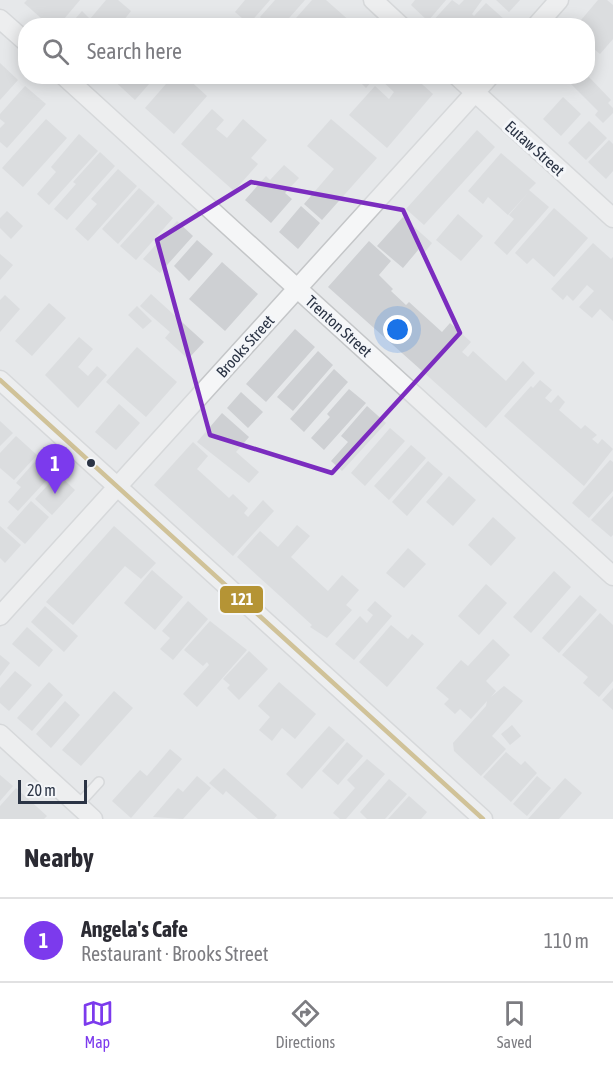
<!DOCTYPE html>
<html lang="en">
<head>
<meta charset="utf-8">
<style>
  body { margin:0; font-family:"Asap Condensed",sans-serif; background:#f7f7f7; color:#2b2b33 }
  .scale { position:absolute; left:18px; bottom:15px; width:69px; box-sizing:border-box; padding-left:6px; border:3px solid #2b3445; border-top:0; font-size:16px; line-height:21px; white-space:nowrap; color:#2b3445; -webkit-text-stroke:4px #f4f6f9; paint-order:stroke }
  .you { position:absolute; left:398px; top:330px; width:21px; height:21px; margin:-15px; border:4px solid #fff; border-radius:50%; background:#1a73e8; box-shadow:0 0 0 9px #1a73e833 }
  .badge { display:grid; place-items:center; width:39px; height:39px; border-radius:50%; background:#7c3aed; color:#fff; font-size:20px; font-weight:700 }
  .pin { position:absolute; translate:-50% -50px; filter:drop-shadow(0 2px 3px #0008) }
  .pin::after { content:''; position:absolute; top:32px; width:21px; height:18px; background:inherit; clip-path:polygon(0 0,100% 0,50% 100%) }
  .list { margin:0; padding:0; list-style:none }
  h2 { display:flex; justify-content:space-between; align-items:center; height:78px; margin:0; padding:0 24px; font-size:26px }
  h2 small { font-size:20px; font-weight:400; color:#7c7c81 }
  .list li { display:grid; grid-template-columns:39px 1fr auto; gap:18px; align-items:center; box-sizing:border-box; height:84px; padding:0 24px; border-top:2px solid #e1e1e2 }
  .list b { display:block; font-size:22px; white-space:nowrap }
  .list p { margin:0; font-size:20px; white-space:nowrap; color:#7c7c81 }
  .list em { font-size:20px; font-style:normal; color:#7c7c81 }
  .icon { flex:none; width:33px; height:33px; fill:none; stroke:currentColor; stroke-width:2; stroke-linecap:round; stroke-linejoin:round }
  .map { position:relative; flex:none; width:613px; height:819px; overflow:hidden }
  .search { position:absolute; background:#fff; box-shadow:0 3px 15px #0003; left:18px; right:18px; top:18px; height:66px; display:flex; align-items:center; gap:15px; box-sizing:border-box; padding:0 21px; border-radius:24px; color:#7c7c81; font-size:22px }
  .sheet { height:162px; background:#fff }
  nav { display:flex; justify-content:space-around; align-items:center; box-sizing:border-box; height:84px; border-top:2px solid #e1e1e2; background:#fff; font-size:16px; color:#7c7c81 }
  nav a { display:grid; justify-items:center; gap:3px }
  nav .on { color:#7c3aed }
  .map>svg:first-child { display:block }
  .building { fill:#ced0d3 }
  .lines { fill:none; stroke-linecap:round; stroke-linejoin:round }
  .service-casing { stroke:#c4c6c8; stroke-width:12 }
  .minor-casing { stroke:#c4c6c8; stroke-width:21 }
  .service { stroke:#f5f6f7; stroke-width:9 }
  .minor { stroke:#f5f6f7; stroke-width:18 }
  .bus-1-casing { stroke:#f4f6f9; stroke-width:9 }
  .bus-1 { stroke:#b59435; stroke-width:4.5 }
  .marked { fill:none; stroke:#7b2cbf; stroke-width:4.5; stroke-linejoin:round }
  .bus-dot { fill:#2b3445; stroke:#f4f6f9; stroke-width:2 }
  .labels { text-anchor:middle; stroke-width:6; stroke-linejoin:round; paint-order:stroke }
  .street-label { font-size:16px; fill:#2b3445; stroke:#f4f6f9 }
  .line-badge { stroke:#f4f6f9; stroke-width:2 }
  .badge-label { font-size:16px; text-anchor:middle; font-weight:bold; fill:#fff }
</style>
</head>
<body>
<div class="map">
<svg width="613" height="819" viewBox="0 0 613 819">
  <rect width="100%" height="100%" fill="#e6e8ea"/>
  <!-- building -->
  <path class="building" d="M27,0H80L58,26H50L24,3Z
    M106,0H118L131,11L119,26H69L82,11L90,19Z
    M245,0H270L249,24L235,12Z
    M275,0H305L282,26H270L260,17Z
    M312,0H326L352,23L349,26H289Z
    M415,0H446L428,21L411,5Z
    M452,0L459,5L464,0H482L472,14L474,16L486,3L505,20L500,26H434L431,23Z
    M496,0H520L509,12Z
    M598,0H607L613,5V39L600,54L588,44V26H576Z
    M0,63L18,80L0,100Z
    M109,76H156L135,100Z
    M173,76H185L207,96L174,134L145,108Z
    M354,76H376L366,88Z
    M382,76H413L433,94L387,148L349,115L375,86L389,99L394,92L380,79Z
    M573,76H588L611,100L608,103L613,108V113L603,123L595,115L598,111L568,81Z
    M25,86L46,104L7,148L0,142V128L5,123L0,119V114Z
    M563,97L581,114L561,136L543,119Z
    M212,109L224,120L216,129L227,138L243,119L267,140L251,158L258,164L234,191L181,144Z
    M46,119L67,138L23,187L2,168Z
    M331,119L377,158L322,220L304,204L334,169L307,146Z
    M589,121L607,138L586,160L568,143Z
    M477,130L495,147L424,225L406,209Z
    M79,134L98,151L49,205L37,194L56,172L51,167Z
    M609,140L613,144V171L606,179L588,162Z
    M100,152L115,166L67,220L54,209L76,184L73,182Z
    M501,153L536,183L529,190L549,207L507,255L494,243L514,219L509,215L528,193L508,215L488,197L483,204L468,191Z
    M284,165L299,178L285,193L292,199L271,223L245,200L266,176L270,180Z
    M118,169L137,186L88,241L75,229L97,204L91,199Z
    M139,188L155,202L118,244L102,229Z
    M158,204L173,218L136,260L120,246Z
    M301,206L320,223L298,249L279,232Z
    M554,208L588,238L554,277L533,258L527,264L515,253Z
    M7,211L23,226L11,239L0,228V218Z
    M458,214L483,236L461,261L436,240Z
    M403,217L432,243L424,253L419,249L403,268L377,246Z
    M177,221L193,236L160,273L143,259Z
    M197,240L213,254L189,281L174,266Z
    M369,241L391,261L379,275L393,289L391,291L406,305L409,302L442,332L450,323L471,342L462,352L468,357L473,351L506,381L523,361L535,373L486,428L328,287Z
    M593,243L611,259L613,257V321L600,309L592,318L579,307L594,291L587,285L573,301L567,295L563,300L551,289Z
    M0,254L13,265L0,280Z
    M222,262L258,294L225,331L189,299Z
    M151,294L204,342L188,359L165,338L170,332L140,306Z
    M5,295L20,309L0,332V300Z
    M49,303L66,318L32,356L15,341Z
    M137,306L152,321L143,329L128,315Z
    M295,329L315,347L266,402L246,384Z
    M79,337L93,349L78,367L88,376L97,366L107,375L78,408L45,375Z
    M137,347L177,382L146,417L106,382Z
    M318,351L333,365L293,411L277,397Z
    M334,369L348,382L304,432L290,419Z
    M540,380L552,390L545,398L551,403L558,395L565,402L559,410L581,429L585,425L597,435L592,439L598,444L602,439L613,449L584,486L504,416L531,386L533,388Z
    M349,389L366,403L324,450L311,438L330,417L327,414Z
    M241,392L263,412L248,428L227,408Z
    M119,404L140,423L116,450L95,432Z
    M367,406L386,423L342,471L331,461L348,442L341,436Z
    M222,413L249,437L236,452L259,472L249,483L197,442Z
    M0,421L13,433L0,446Z
    M390,428L405,441L365,486L351,473Z
    M16,436L37,455L14,480L0,468V453Z
    M193,442L208,456L197,469L229,498L233,494L248,508L244,513L248,517L263,500L274,511L233,556L154,485Z
    M411,445L426,458L389,500L374,486Z
    M39,457L55,471L18,511L8,502L21,487L16,483Z
    M610,460L613,462V491L589,518L572,503Z
    M428,461L443,474L407,516L392,502Z
    M58,474L75,490L52,515L35,499Z
    M449,476L476,500L453,526L426,502Z
    M613,496V535L611,537L591,520Z
    M31,501L49,517L25,544L7,528Z
    M493,517L516,538L491,566L468,545Z
    M297,525L310,536L291,557L328,591L342,575L359,590L346,605L352,610L327,638L310,627L312,625L237,557L260,531L278,547Z
    M0,526L21,545L5,563L0,558Z
    M114,526L156,563L141,579L125,566L73,625L46,602Z
    M408,548L426,564L404,588L386,573Z
    M152,570L183,597L155,630L124,603Z
    M554,571L571,587L531,633L513,617Z
    M486,584L507,603L479,635L458,616Z
    M580,595L597,610L559,653L542,638Z
    M188,601L208,619L173,660L160,649L170,638L162,631Z
    M375,601L392,616L354,660L335,644L360,616L367,623L373,615L367,610Z
    M45,606L78,636L64,652L31,622Z
    M600,613L613,625V681L599,697L583,683L588,677L562,655Z
    M210,621L247,650L197,707L183,694L209,665L207,662L203,666L184,650Z
    M391,625L408,639L412,634L424,644L387,687L359,662Z
    M27,627L53,650L39,667L12,644Z
    M493,639L510,655L486,681L496,691L491,697L504,686L523,701L492,736L506,749L481,776L454,751L453,743L486,706L487,701L471,719L460,709L455,714L444,704L449,699L436,688L461,660L468,666Z
    M249,651L268,669L239,700L227,688L230,685L223,679Z
    M0,655L10,663L0,676Z
    M15,671L32,685L9,711L0,703V688Z
    M49,682L63,695L32,731L17,718Z
    M279,682L316,714L295,739L282,728L272,741L259,730L270,717L258,706Z
    M613,688V710L602,700Z
    M114,691L133,708L81,766L62,750Z
    M65,701L80,715L51,748L36,734Z
    M512,725L521,736L510,745L501,734Z
    M329,726L345,740L302,789L286,774Z
    M347,742L363,756L338,785L322,771Z
    M170,749L182,759L131,818L112,801L140,770L147,776Z
    M506,752L521,765L525,761L537,773L511,802L483,777Z
    M367,759L385,774L346,819H340L333,813L355,788L347,780Z
    M224,768L277,815L274,819H258L226,791L223,795L209,783Z
    M0,775L13,786L0,801Z
    M197,776L211,788L183,819L153,817L178,788L183,792Z
    M537,776L551,788L527,816L513,804Z
    M565,778L582,793L559,819H528Z
    M389,779L407,794L385,819H367L360,812Z
    M16,788L47,816L44,819H0V806Z
    M409,796L427,812L421,819H388Z"/>
  <g class="lines">
    <!-- service casing -->
    <g class="service-casing">
      <path id="service" d="M78,805L99,782"/>
    </g>
    <!-- minor casing -->
    <g class="minor-casing">
      <path id="minor" d="M373,0L401,26
        M0,19L26,42
        M536,26L559,0
        M64,76L613,576
        M457,76L613,218
        M0,380L483,819
        M0,616L490,76
        M0,734L93,819"/>
    </g>
    <!-- service -->
    <use href="#service" class="service"/>
    <!-- minor -->
    <use href="#minor" class="minor"/>
    <!-- bus-1 casing -->
    <g class="bus-1-casing">
      <path id="bus-1" d="M0,380L483,819"/>
    </g>
    <!-- bus-1 -->
    <use href="#bus-1" class="bus-1"/>
  </g>
  <!-- marked area -->
  <path d="M0 0H613V819H0ZM251,182L403,210L460,333L332,473L210,435L157,240Z" fill="#e6e8ea" fill-opacity=".55" fill-rule="evenodd"/>
  <path class="marked" d="M251,182L403,210L460,333L332,473L210,435L157,240Z"/>
  <!-- markers -->
  <circle class="bus-dot" cx="91" cy="463" r="5"/>
  <g class="labels">
    <!-- street labels -->
    <g class="street-label">
      <text transform="translate(535 148) rotate(42)" y="6">Eutaw Street</text>
      <text transform="translate(339 326) rotate(42)" y="6">Trenton Street</text>
      <text transform="translate(245 346) rotate(-48)" y="6">Brooks Street</text>
    </g>
  </g>
  <rect class="line-badge" x="219" y="585" width="45" height="29" rx="6" fill="#b59435"/>
  <g class="badge-label">
    <text x="242" y="605">121</text>
  </g>
</svg>
<div class="scale">20 m</div>
<div class="you"></div>
<div class="pin badge" style="left:55px;top:494px">1</div>
<div class="search"><svg class="icon" aria-label="search" viewBox="0 0 24 24"><circle cx="10" cy="10" r="6"/><path d="M15 15l6 6"/></svg>Search here</div>
</div>
<section class="sheet">
<h2>Nearby<small></small></h2>
<ul class="list">
<li><span class="badge">1</span><div><b>Angela's Cafe</b><p>Restaurant · Brooks Street</p></div><em>110 m</em></li>
</ul>
</section>
<nav>
<a class="on"><svg class="icon" aria-label="map" viewBox="0 0 24 24"><path d="M3 6l6-2 6 2 6-2v14l-6 2-6-2-6 2zM9 4v14M15 6v14"/></svg>Map</a>
<a><svg class="icon" aria-label="directions" viewBox="0 0 24 24"><path d="M12 3l9 9-9 9-9-9zM9 14v-3h6M13 9l2 2-2 2"/></svg>Directions</a>
<a><svg class="icon" aria-label="saved" viewBox="0 0 24 24"><path d="M7 4h10v16l-5-4-5 4z"/></svg>Saved</a>
</nav>
</body>
</html>
